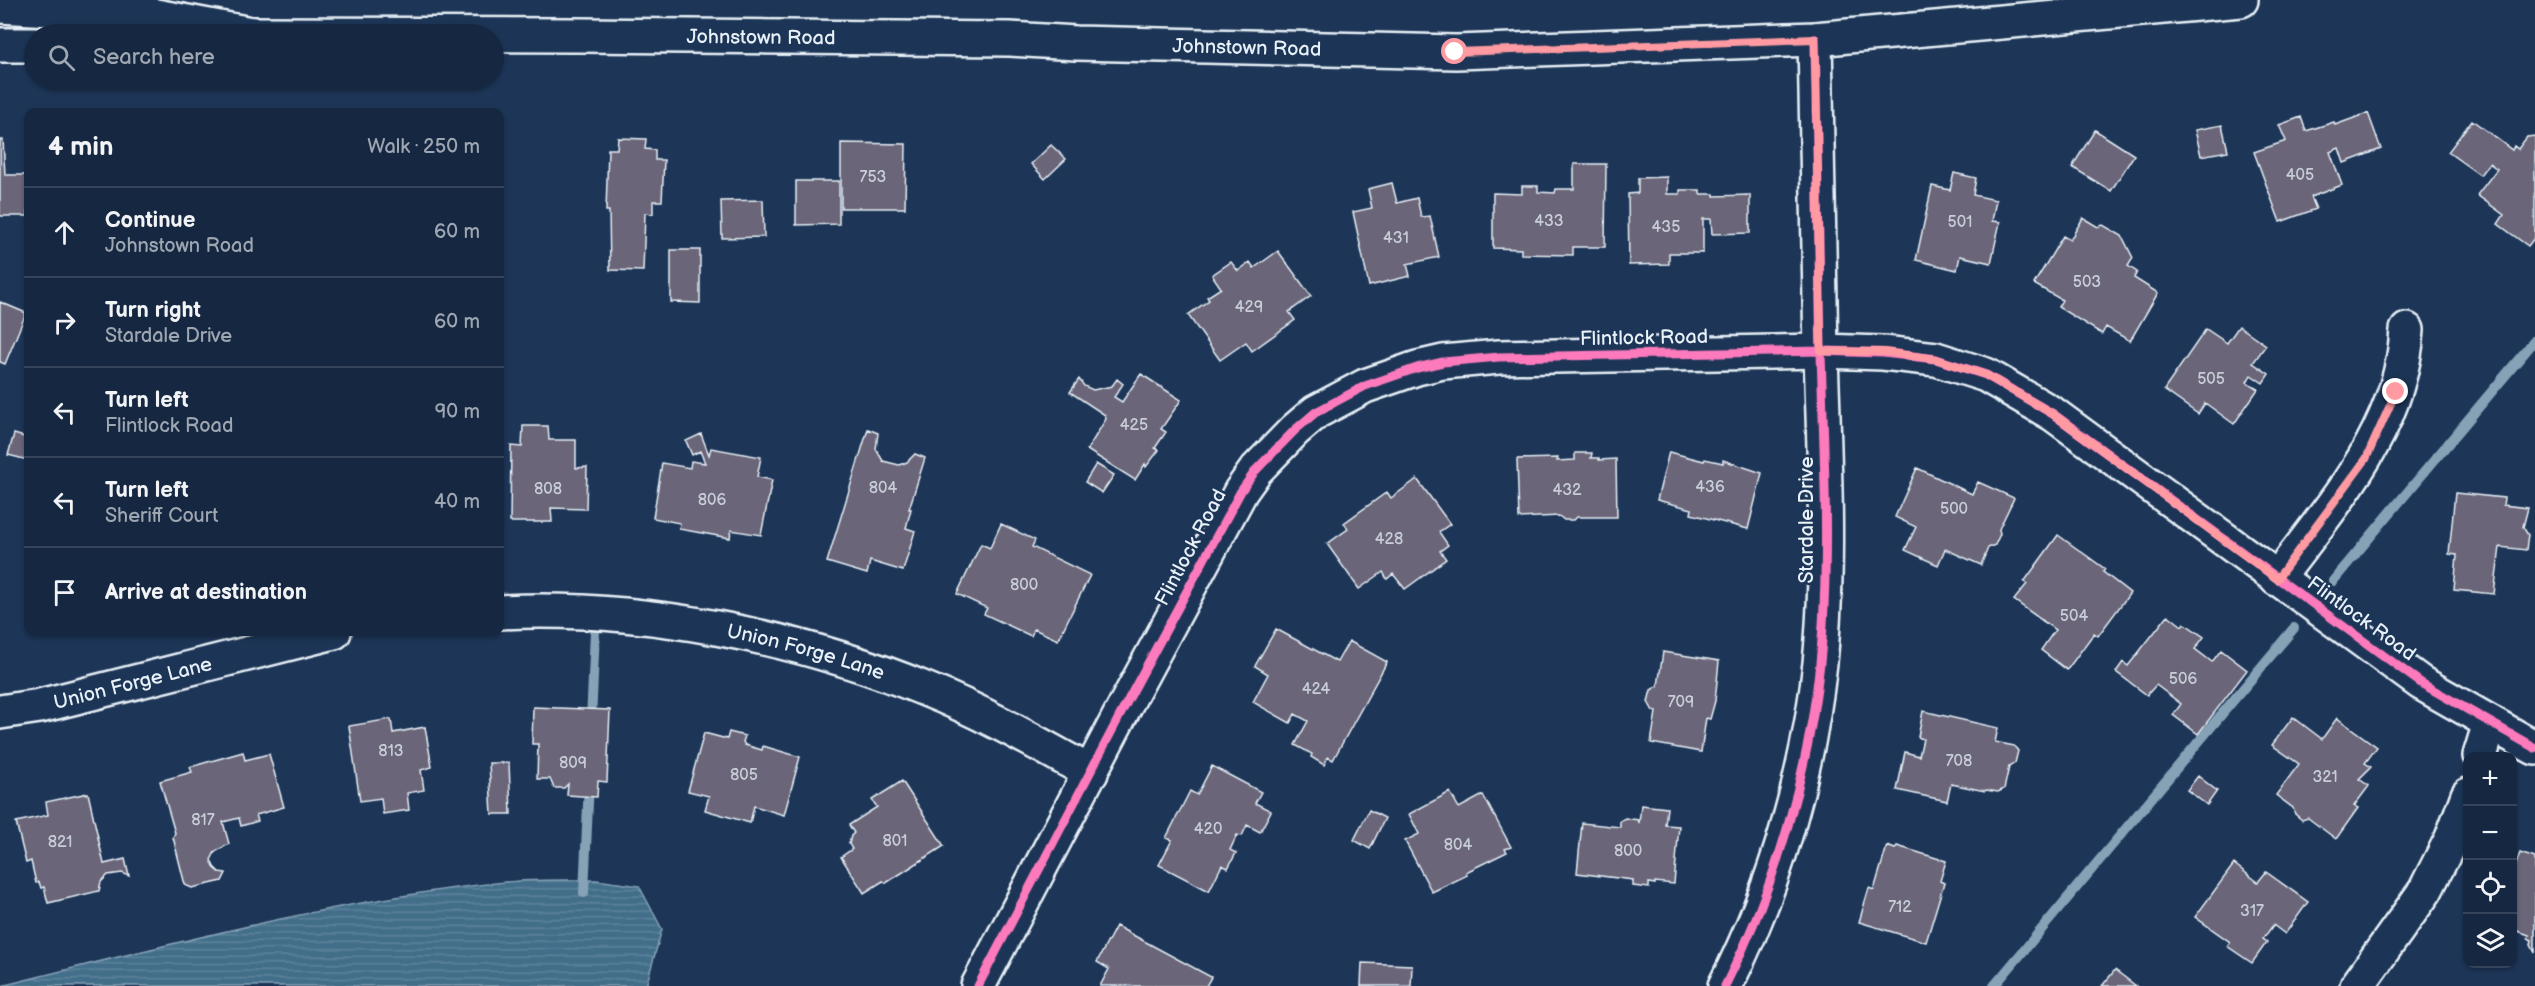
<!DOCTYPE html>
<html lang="en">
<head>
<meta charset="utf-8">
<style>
  body { margin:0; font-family:"Balsamiq Sans",sans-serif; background:#1f3048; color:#f1f3f6 }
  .controls { position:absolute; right:18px; bottom:18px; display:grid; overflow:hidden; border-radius:12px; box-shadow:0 2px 4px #0004 }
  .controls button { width:54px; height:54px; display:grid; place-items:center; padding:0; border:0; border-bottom:2px solid #35445a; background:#162841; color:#f1f3f6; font:30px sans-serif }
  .stop { position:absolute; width:18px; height:18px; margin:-14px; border:4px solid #ff9aa2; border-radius:50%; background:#fff }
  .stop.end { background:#ff9aa2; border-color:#fff; box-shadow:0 2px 6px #0008 }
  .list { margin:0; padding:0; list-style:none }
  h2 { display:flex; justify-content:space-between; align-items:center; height:78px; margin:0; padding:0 24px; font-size:26px }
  h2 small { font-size:20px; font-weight:400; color:#9ea6b1 }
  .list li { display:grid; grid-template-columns:39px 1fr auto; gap:18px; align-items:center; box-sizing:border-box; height:90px; padding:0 24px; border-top:2px solid #35445a }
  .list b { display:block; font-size:22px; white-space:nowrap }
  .list p { margin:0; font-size:20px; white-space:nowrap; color:#9ea6b1 }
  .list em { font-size:20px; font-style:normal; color:#9ea6b1 }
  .icon { flex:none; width:33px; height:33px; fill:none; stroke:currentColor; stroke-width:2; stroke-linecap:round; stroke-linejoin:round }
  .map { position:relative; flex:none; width:2535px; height:986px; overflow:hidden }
  .search { position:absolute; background:#162841; box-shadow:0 2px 4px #0004; left:24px; top:24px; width:480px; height:66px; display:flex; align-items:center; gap:15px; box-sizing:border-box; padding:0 21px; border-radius:33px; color:#9ea6b1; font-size:22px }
  .panel { position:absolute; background:#162841; box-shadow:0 2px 4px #0004; left:24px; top:108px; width:480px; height:528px; border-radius:12px }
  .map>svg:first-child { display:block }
  .water { fill:url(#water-rules); stroke:#85a2b6; stroke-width:1.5 }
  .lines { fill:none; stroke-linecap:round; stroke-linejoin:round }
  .stream { stroke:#85a2b6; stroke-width:10 }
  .building { fill:#6a6578; stroke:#e8f1f8; stroke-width:1.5 }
  .minor-casing { stroke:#e8f1f8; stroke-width:38 }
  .secondary-casing { stroke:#e8f1f8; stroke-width:38 }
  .minor { stroke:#1d3557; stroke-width:33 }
  .secondary { stroke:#1d3557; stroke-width:33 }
  .cycleway-casing { stroke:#1d3557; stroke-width:13 }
  .cycleway { stroke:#fd7abc; stroke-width:9 }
  .route { stroke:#ff9aa2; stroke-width:8 }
  .labels { text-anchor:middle; stroke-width:5; stroke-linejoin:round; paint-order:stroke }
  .number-label { font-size:16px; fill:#c8ced8 }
  .street-label { font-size:20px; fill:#e8f1f8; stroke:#1d3557 }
</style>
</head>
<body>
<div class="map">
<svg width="2535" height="986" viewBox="0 0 2535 986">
  <defs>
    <pattern id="water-rules" width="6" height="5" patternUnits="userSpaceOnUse" patternTransform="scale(1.5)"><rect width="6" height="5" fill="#436e8a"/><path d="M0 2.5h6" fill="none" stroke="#5e839b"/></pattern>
  </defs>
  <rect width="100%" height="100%" fill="#1d3557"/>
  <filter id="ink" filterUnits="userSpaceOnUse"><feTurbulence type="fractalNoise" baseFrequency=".0167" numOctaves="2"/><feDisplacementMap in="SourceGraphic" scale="12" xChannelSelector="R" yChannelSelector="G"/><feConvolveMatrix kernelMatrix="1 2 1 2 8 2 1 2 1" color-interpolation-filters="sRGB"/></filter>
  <g filter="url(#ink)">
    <!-- water -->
    <path class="water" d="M596,880L639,886L662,929L646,986H1C168,945 334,900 505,882C535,879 566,880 596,880Z"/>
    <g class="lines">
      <!-- stream -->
      <path class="stream" d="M2333,581L2535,340
        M591,722L595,631
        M584,893L589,782
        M1994,986L2294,628"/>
    </g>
    <!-- building -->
    <path class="building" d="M2368,113L2381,149L2344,163L2339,148L2330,152L2342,185L2311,197L2316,209L2280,222L2254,152L2286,141L2279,125L2301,117L2306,131L2334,122L2335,125Z
      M2472,120L2512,150L2514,146L2518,149L2527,137L2535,136V237L2528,246L2498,224L2504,215L2477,195L2497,169L2489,163L2480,175L2448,152Z
      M2222,125L2228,151L2201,156L2195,130Z
      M2095,130L2134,155L2111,191L2072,167Z
      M618,138L646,139L645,149L655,150V160H664L662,201H653V214L645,213L643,271L610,270L609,211H606L608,149H617Z
      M0,140H3L5,175H28V216H0Z
      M841,143L906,144L905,208H841Z
      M1051,145L1066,159L1045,179L1031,164Z
      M1574,164H1606L1605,247H1573V255L1521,254V249L1493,248V193L1522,194V186H1538V192L1555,193L1556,189H1574Z
      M1954,173L1976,178L1973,195L1996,200L1992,221L2000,222L1991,263L1960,256L1957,270L1916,260L1932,186L1950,190Z
      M1667,177V194H1680V190H1700V194H1714V196L1750,195V233L1712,234L1711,219H1703V253H1669V264L1629,265L1628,194L1638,193V178Z
      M796,181H839V224L796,225Z
      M1392,183L1397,203L1417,198L1421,217L1430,216L1439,257L1407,264L1410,276L1369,286L1353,212L1372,208L1368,189Z
      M763,200L764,237L722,238L721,201Z
      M2083,218L2098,227L2103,225L2122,236L2133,258L2128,266L2137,272L2134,278L2158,293L2130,341L2106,327L2102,334L2058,307L2062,300L2034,284L2063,236L2070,240Z
      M671,250H700V303L671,302Z
      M1278,251L1311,296L1289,312L1295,320L1252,351L1246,342L1220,360L1188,315L1209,300L1207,297L1221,288L1212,275L1231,262L1238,271L1250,262L1254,268Z
      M0,302L26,313L5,364L0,362Z
      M2239,326L2266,345L2253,363L2269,374L2263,383L2251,375L2247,382L2258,389L2234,424L2205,403L2198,414L2164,390L2206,329L2227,343Z
      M1141,374L1181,400L1161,429L1166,432L1155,448L1159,450L1146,467L1145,464L1135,480L1087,450L1106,419L1105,415L1070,392L1079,379L1084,386L1093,390L1112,386L1117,379L1123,384L1114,397L1122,402Z
      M523,426H548L549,440H576V468L587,467L586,509L551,508L552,522H510L511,446L522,447Z
      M868,429L878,433L876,449L883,461L899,465L907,462L915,454L925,458L909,509H911L906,528L915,531L903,571L870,561L867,574L827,562Z
      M14,434L28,438V460L8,455Z
      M701,434L709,455L711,448L761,457L757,477L772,480L761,535L731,530L730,538L679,529L680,523L653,518L662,463L690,468L691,461L705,463L700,451L692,455L686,441Z
      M1669,452L1704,461L1705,459L1723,463V460L1762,473L1748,529L1691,514L1692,509L1657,500Z
      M1575,453H1592L1591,458H1599V460L1616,459L1617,517H1577L1574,520H1564L1559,516L1519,518L1517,459L1558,458L1557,461L1575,460Z
      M1096,464L1114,475L1102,493L1085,482Z
      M1917,468L1972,494L1978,482L2014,498L1999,529L2000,534L1995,545L1988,548L1981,565L1945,549L1938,565L1905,550L1916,527L1895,517Z
      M1417,479L1450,524L1439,532L1448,545L1440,551L1446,559L1405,589L1393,574L1387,579L1383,572L1359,589L1327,544L1348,529L1344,523L1387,492L1391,498Z
      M2455,493L2504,498L2503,505L2528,508L2523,527L2528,535L2526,550L2500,547L2494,594L2454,590L2457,555L2449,554Z
      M1001,524L1035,540L1032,547L1090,575L1058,640L1034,629L1031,636L984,614L987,608L957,594L981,544L990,548Z
      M2058,535L2105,569L2103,572L2130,593L2098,636L2094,633L2067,670L2041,650L2055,630L2014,600L2027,584L2024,582Z
      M2168,615L2182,626L2184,623L2204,637L2195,649L2212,662L2221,650L2247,670L2198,734L2173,715L2181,704L2156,685L2147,695L2116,672L2123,662L2128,666Z
      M1276,629L1337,662L1349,641L1387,662L1333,760L1328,757L1324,765L1311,757L1312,754L1295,745L1308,721L1295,714L1290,723L1253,702L1268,674L1255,666Z
      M1663,652L1719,661L1715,701L1710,719L1706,718L1701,752L1651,743L1656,712L1653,711L1648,702L1651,690L1658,686Z
      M533,707L610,710L607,782L598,781L597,797L567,795L568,784L564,788H554L550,779H537L538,744H532Z
      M1923,711L1998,728L1995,742L2014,746L2018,751L2015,763L2009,767L2004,789L1998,792L1986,790L1985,791L1951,784L1947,801L1897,790L1905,752L1919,756L1923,739L1918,737Z
      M2293,717L2322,739L2337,718L2377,747L2365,763L2371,767L2359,779L2369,786L2354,806L2358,808L2336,839L2308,818L2302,820L2295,814L2293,808L2276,795L2299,764L2272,745Z
      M391,719L393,733L425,727L432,767L421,770L424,790L407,793L409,810L383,814L381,798L360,801L349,726Z
      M729,732L745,736L743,742L745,745L762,750L763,746L800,757L784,815L754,806L750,823L705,810L709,796L688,791L704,733L727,739Z
      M243,752L245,760L269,754L284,807L256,815L258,821L241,826L239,818L223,822L229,844L215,852L211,860L214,867L219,872L226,873L222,881L192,888L185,885L173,837L175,833L160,781L192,772L190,767Z
      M489,763H509L511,814H492Z
      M1212,766L1261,792L1255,803L1271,811L1260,832L1247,825L1242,836L1237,835L1230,850L1236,853L1228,868L1222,865L1209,891L1159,865L1172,840L1166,838L1190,791L1197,795Z
      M2198,776L2217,791L2207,805L2187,790Z
      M902,781L944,846L886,883L883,881L864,893L841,857L852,849L849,844L851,836L854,833L849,825L877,807L872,800Z
      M1450,792L1459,808L1483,795L1511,847L1505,849L1507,852L1466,872L1467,875L1432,892L1405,841L1419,834L1409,814Z
      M88,793L104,864L125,859L129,876L122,873L108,875L101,882L99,891L48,903L44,887L41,888L39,882L36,883L31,861L26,863L16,822L48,815L46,802Z
      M1641,805L1667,808L1665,825L1679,826L1674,884L1655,882V884L1649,883V888L1633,886V880L1577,873L1582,823L1620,827V821L1625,818L1638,820L1639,823Z
      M1369,810L1385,818L1370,849L1354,840Z
      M1887,846L1895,849L1897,846L1946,861L1940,881L1944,883L1926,942L1859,922L1869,888L1874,890Z
      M2520,853L2535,858V953L2531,945L2532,940L2528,938L2529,935L2512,929V875Z
      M2234,864L2258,882L2266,872L2308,902L2285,934L2273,925L2263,939L2267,942L2252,963L2227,946L2230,942L2195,917Z
      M1116,926L1211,977L1206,986H1100L1109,969L1097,962Z
      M1362,963L1412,965L1411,986H1361Z
      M2115,970L2136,986H2102Z"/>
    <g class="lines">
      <!-- minor casing -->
      <g class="minor-casing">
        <g id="minor">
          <path d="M2277,579C2334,502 2401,430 2407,330"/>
          <path id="s1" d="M500,612C640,605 796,636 925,689C983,712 1037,743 1091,773"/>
          <path id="s2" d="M0,712L40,706L334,632"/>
          <path d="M2480,756L2490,723"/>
          <path d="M978,986L1127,702L1241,491L1256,470L1295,430L1316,412L1365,386L1417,368L1443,362L1499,357L1821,351L1883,353L1936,359L1986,375L2053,414L2421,683L2535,748"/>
          <path d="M1725,986C1776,886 1808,774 1820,663C1830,560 1824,456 1821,353C1819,248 1817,144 1815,39"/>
          <path d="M2357,986L2425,891L2452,838L2468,795"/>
        </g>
      </g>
      <!-- secondary casing -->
      <g class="secondary-casing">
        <g id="secondary">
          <path d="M0,6L150,15L251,34"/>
          <path id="s3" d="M245,34L578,35L1010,39L1076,43L1456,52L1815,39L2241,0"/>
          <path d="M0,45H34"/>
        </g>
      </g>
      <!-- minor -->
      <use href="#minor" class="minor"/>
      <!-- secondary -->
      <use href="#secondary" class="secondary"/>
      <!-- cycleway casing -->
      <g class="cycleway-casing">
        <path id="cycleway" d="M978,986L1127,702L1241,491L1256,470L1295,430L1316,412L1365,386L1417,368L1443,362L1499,357L1821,351L1883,353L1936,359L1986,375L2053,414L2421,683L2535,748
          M1725,986C1776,886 1808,774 1820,663C1830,560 1824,456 1821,353C1819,248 1817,144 1815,39"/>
      </g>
      <!-- cycleway -->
      <use href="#cycleway" class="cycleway"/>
    </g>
  </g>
  <g class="lines" filter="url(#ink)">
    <!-- route -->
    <path class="route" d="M1455,52L1815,39L1821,351L1884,352L1936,359L1986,375L2053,414L2277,579L2366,459L2396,392"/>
  </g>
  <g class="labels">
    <!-- number labels -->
    <g class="number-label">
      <text x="2300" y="180">405</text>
      <text x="873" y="182">753</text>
      <text x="1549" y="226">433</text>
      <text x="1960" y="227">501</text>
      <text x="1666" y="232">435</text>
      <text x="1396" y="243">431</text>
      <text x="2087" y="287">503</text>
      <text x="1249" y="312">429</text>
      <text x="2211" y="384">505</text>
      <text x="1134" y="430">425</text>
      <text x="1710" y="492">436</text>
      <text x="883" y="493">804</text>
      <text x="548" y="494">808</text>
      <text x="1567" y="495">432</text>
      <text x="712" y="505">806</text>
      <text x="1954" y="514">500</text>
      <text x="1389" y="544">428</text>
      <text x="1024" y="590">800</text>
      <text x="2074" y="621">504</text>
      <text x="2183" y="684">506</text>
      <text x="1316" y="694">424</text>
      <text x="1681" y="707">709</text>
      <text x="391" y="756">813</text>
      <text x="1959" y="766">708</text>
      <text x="573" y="768">809</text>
      <text x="744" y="780">805</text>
      <text x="2325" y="782">321</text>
      <text x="203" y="825">817</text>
      <text x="1208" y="834">420</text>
      <text x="895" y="846">801</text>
      <text x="60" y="847">821</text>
      <text x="1458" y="850">804</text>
      <text x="1628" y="856">800</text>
      <text x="1900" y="912">712</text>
      <text x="2252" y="916">317</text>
    </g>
    <!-- street labels -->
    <g class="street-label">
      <text dy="7" stroke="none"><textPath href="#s3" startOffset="516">Johnstown Road</textPath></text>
      <text dy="7" stroke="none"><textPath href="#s3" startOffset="1002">Johnstown Road</textPath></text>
      <text transform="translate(1644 337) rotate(-1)" y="7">Flintlock Road</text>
      <text transform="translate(1806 520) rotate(-90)" y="7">Stardale Drive</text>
      <text transform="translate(1190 547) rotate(-62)" y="7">Flintlock Road</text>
      <text transform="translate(2362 618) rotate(36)" y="7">Flintlock Road</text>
      <text dy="7" stroke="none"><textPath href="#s1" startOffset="310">Union Forge Lane</textPath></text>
      <text dy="7" stroke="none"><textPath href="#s2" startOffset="136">Union Forge Lane</textPath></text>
    </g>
  </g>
</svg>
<div class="controls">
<button>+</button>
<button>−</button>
<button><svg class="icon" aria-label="locate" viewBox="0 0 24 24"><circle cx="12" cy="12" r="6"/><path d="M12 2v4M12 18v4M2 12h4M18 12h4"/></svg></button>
<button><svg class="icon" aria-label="layers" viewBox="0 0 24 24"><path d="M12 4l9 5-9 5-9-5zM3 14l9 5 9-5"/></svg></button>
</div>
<div class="stop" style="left:1455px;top:52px"></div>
<div class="stop end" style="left:2396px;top:392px"></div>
<div class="search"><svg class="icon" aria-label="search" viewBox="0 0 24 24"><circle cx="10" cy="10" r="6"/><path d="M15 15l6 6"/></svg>Search here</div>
<section class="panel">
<h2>4 min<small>Walk · 250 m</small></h2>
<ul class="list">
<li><svg class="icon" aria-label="ahead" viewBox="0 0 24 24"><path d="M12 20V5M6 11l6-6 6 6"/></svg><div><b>Continue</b><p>Johnstown Road</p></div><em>60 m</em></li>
<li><svg class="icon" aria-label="right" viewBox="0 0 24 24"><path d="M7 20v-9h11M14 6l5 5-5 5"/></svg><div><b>Turn right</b><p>Stardale Drive</p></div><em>60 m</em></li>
<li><svg class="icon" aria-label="left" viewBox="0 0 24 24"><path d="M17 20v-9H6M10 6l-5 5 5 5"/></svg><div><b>Turn left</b><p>Flintlock Road</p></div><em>90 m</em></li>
<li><svg class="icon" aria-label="left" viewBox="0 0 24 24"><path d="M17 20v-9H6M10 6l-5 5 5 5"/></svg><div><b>Turn left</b><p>Sheriff Court</p></div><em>40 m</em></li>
<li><svg class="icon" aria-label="arrive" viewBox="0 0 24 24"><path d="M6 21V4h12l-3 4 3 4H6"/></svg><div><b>Arrive at destination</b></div></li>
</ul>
</section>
</div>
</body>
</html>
